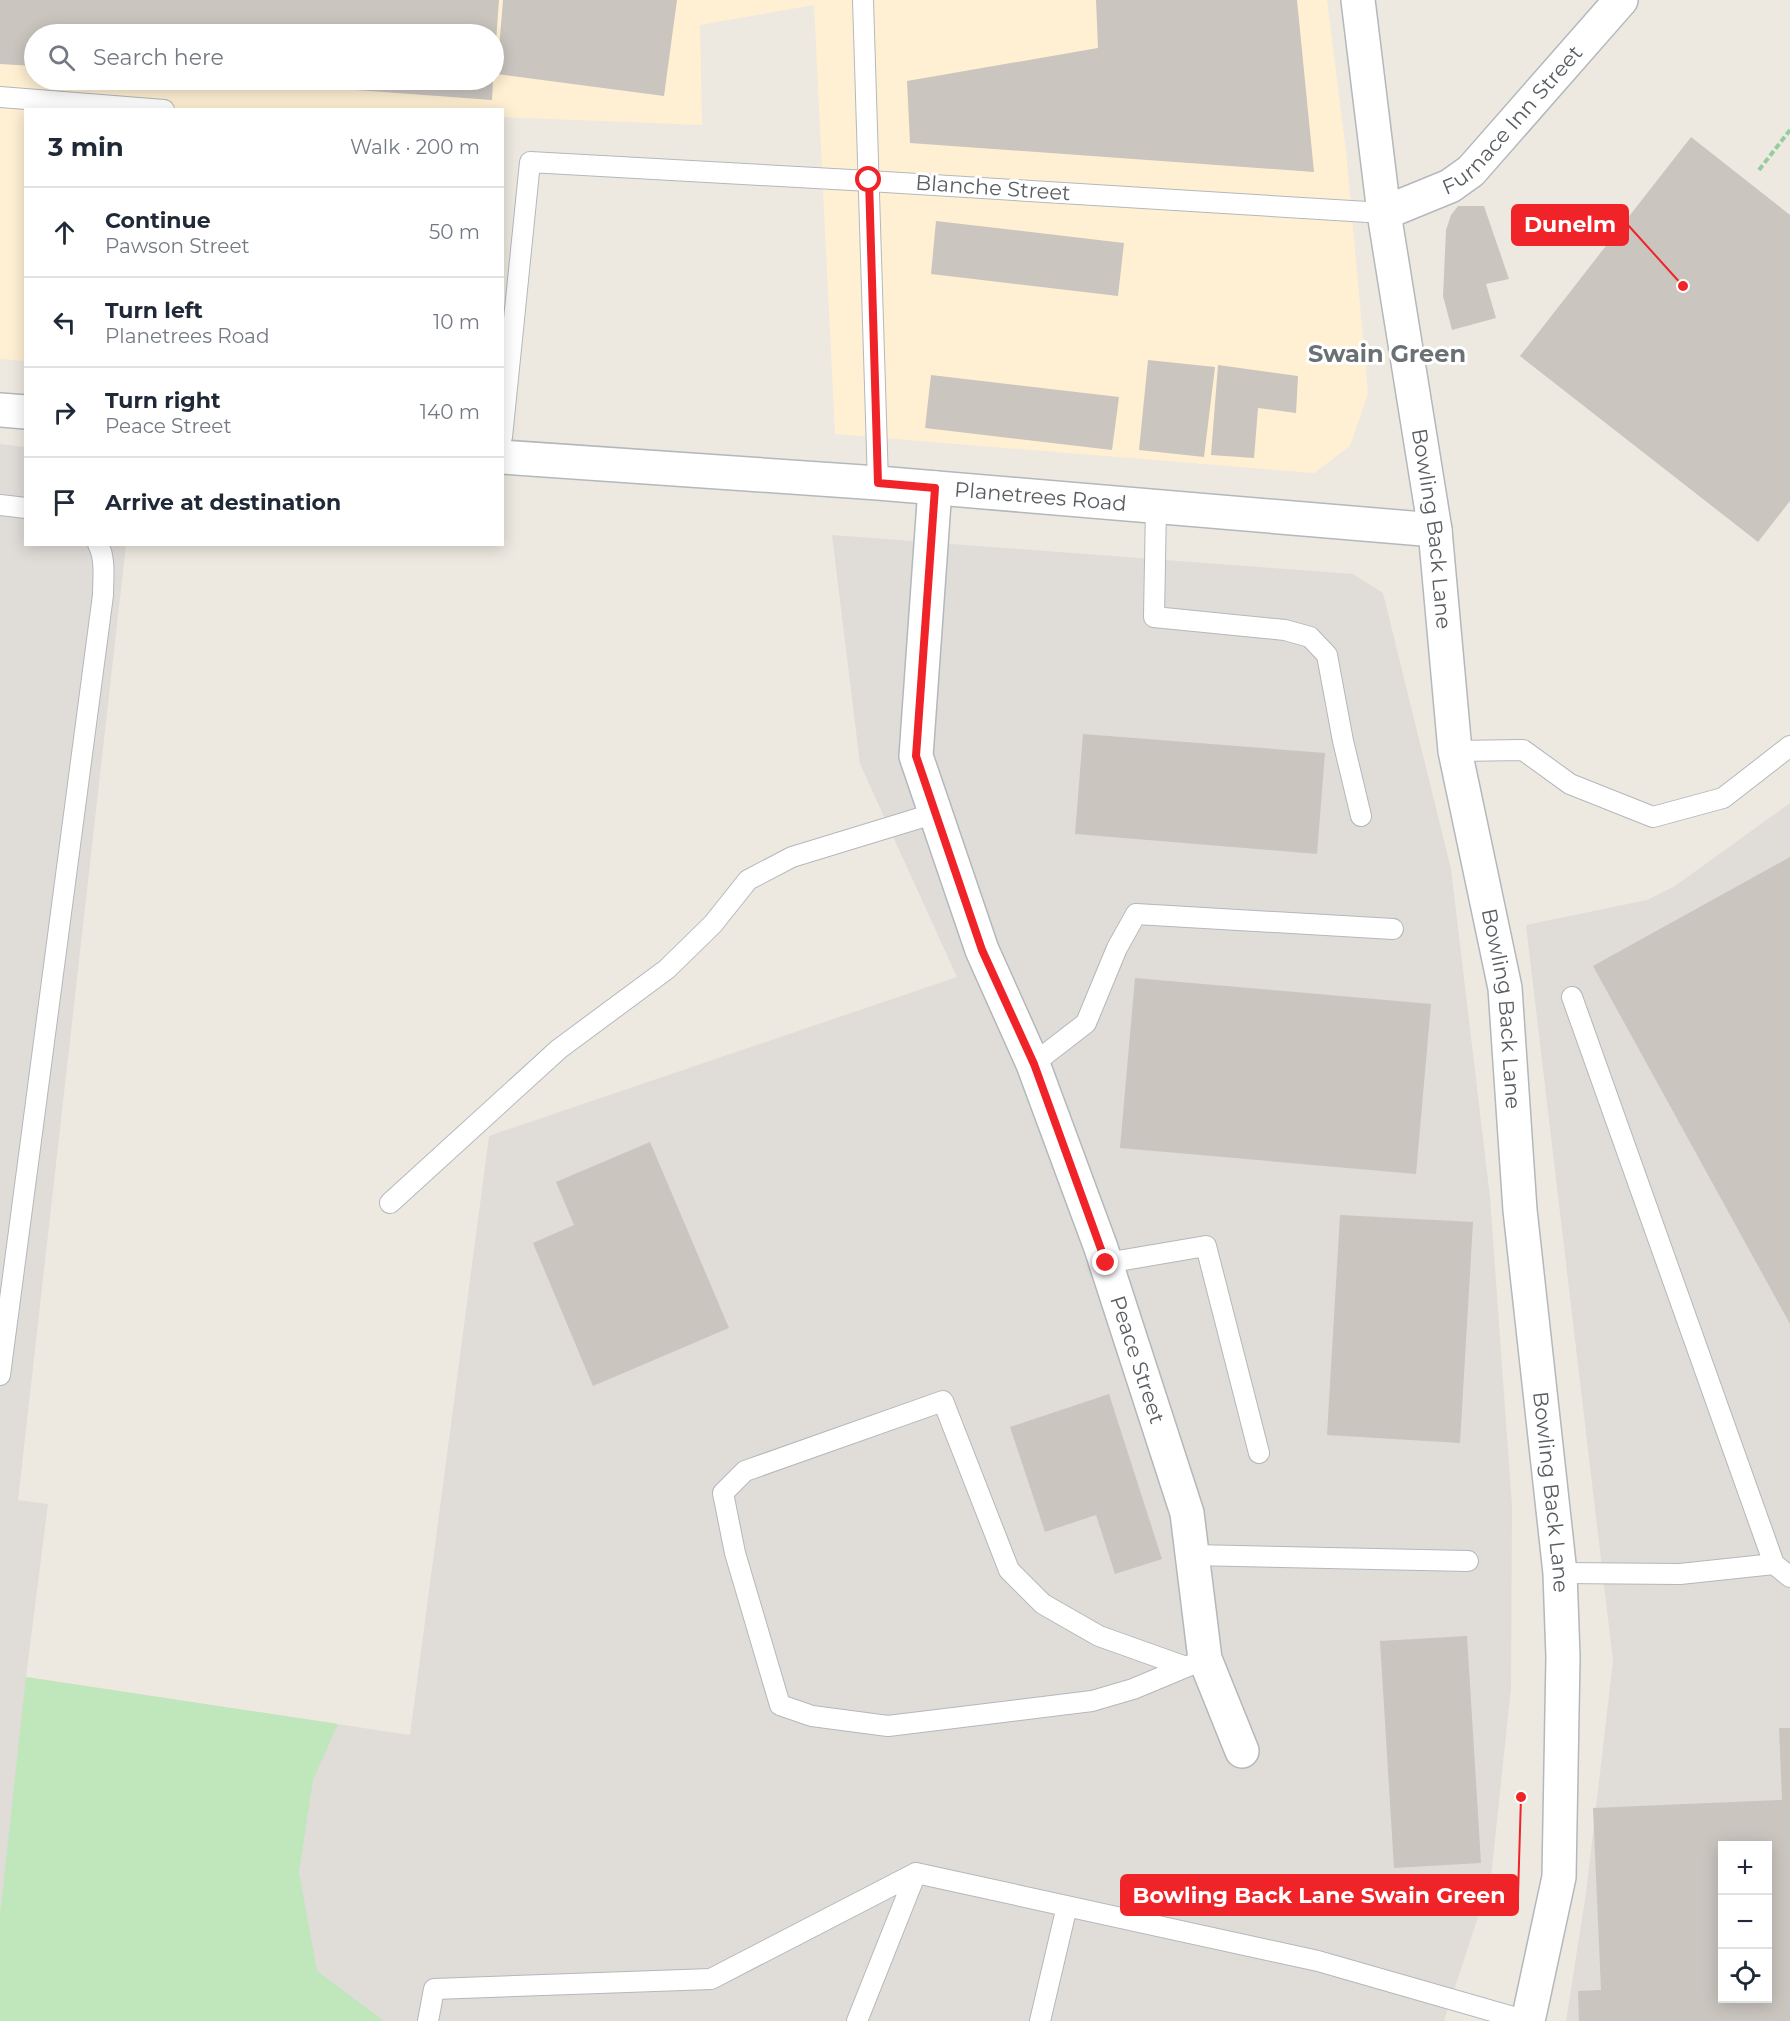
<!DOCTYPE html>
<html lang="en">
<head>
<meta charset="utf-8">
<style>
  body { margin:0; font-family:Montserrat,sans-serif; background:#f6f6f7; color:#1f2937 }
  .controls { position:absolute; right:18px; bottom:18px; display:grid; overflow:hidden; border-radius:0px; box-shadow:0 3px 15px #0003 }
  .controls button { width:54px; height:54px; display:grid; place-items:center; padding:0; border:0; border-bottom:2px solid #e0e1e3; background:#fff; color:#1f2937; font:30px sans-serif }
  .stop { position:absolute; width:18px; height:18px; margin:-14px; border:4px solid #f02329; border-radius:50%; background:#fff }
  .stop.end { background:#f02329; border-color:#fff; box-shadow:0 2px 6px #0008 }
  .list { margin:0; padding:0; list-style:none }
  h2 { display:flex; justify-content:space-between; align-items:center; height:78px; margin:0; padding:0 24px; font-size:26px }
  h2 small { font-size:20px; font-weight:400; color:#747a83 }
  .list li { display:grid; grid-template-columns:39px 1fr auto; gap:18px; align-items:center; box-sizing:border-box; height:90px; padding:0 24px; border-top:2px solid #e0e1e3 }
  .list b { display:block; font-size:22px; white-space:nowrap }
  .list p { margin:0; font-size:20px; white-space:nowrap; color:#747a83 }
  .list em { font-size:20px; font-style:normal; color:#747a83 }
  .icon { flex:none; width:33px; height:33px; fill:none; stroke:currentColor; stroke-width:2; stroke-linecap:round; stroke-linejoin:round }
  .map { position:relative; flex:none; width:1790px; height:2021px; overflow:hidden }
  .search { position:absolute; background:#fff; box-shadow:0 3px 15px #0003; left:24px; top:24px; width:480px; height:66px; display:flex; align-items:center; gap:15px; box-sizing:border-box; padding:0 21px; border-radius:33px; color:#747a83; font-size:22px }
  .panel { position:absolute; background:#fff; box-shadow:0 3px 15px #0003; left:24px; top:108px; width:480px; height:438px; border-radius:0px }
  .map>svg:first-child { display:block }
  .commercial { fill:#fff0d3; fill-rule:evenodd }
  .industrial { fill:#e0dcd8; fill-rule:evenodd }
  .green { fill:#c0e6bb }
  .building { fill:#cac5bf; fill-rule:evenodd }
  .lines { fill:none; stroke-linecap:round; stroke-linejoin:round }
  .lane-casing { stroke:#b3b8bc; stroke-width:22 }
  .street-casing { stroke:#b3b8bc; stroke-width:36 }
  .path { stroke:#96cd9f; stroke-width:4; stroke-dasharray:6 3; stroke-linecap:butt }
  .lane { stroke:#fff; stroke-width:20 }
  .street { stroke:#fff; stroke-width:33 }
  .route { stroke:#f02329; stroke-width:8 }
  .labels { text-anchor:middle; stroke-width:6; stroke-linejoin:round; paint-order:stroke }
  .street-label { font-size:21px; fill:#595e62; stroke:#fff }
  .quarter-label { font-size:24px; font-weight:bold; fill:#6a7074; stroke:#fff }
  .leader { fill:none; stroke:#f02329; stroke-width:2 }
  .callout-dot { fill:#f02329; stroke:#fff; stroke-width:2 }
  .callout { fill:#f02329; stroke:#f02329; stroke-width:2 }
  .callout-label { font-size:22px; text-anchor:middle; font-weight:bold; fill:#fff }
</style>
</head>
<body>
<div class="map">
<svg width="1790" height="2021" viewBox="0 0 1790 2021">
  <rect width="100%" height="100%" fill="#ede9e0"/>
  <!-- commercial -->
  <path class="commercial" d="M0,0H1327L1346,151L1368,393L1350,446L1314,473L835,434L814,5L700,25L702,125L503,117L502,110H26L25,361L0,359ZM34,34H494V80H34Z"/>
  <!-- industrial -->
  <path class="industrial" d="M0,444L25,447L26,544L126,545L18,1500L48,1504L26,1677L410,1735L489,1136L957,977L860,764L832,535L1353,574L1383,593L1451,869L1490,1197L1512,1506L1511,1688L1491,1877L1444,2021H0Z
    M1790,803V2021H1566L1586,1893L1613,1661L1526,925L1647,900L1675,886ZM1722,1846H1768V1998H1722Z"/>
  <!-- green -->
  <path class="green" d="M26,1677L338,1724L313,1780L299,1872L317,1971L384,2021H0V1915Z"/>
  <!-- building -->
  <path class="building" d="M0,0H499L495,55H494V34H34V66L0,64Z
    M503,0H677L664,96L497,74Z
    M1096,0H1297L1314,172L910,143L907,81L1098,48Z
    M234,80H493L492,100L234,81Z
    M1691,137L1790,215V501L1758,542L1520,356Z
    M1458,206H1484L1509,279L1486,284L1496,318L1452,330L1443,296L1446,230L1451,215Z
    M936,221L1124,243L1118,296L931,274Z
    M1148,360L1215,367L1204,457L1139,450Z
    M1218,365L1298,376L1296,413L1258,408L1254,458L1211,455Z
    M931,375L1119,397L1112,450L925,428Z
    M1083,734L1325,753L1317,854L1075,834Z
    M1790,857V1324L1593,966Z
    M1135,978L1431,1004L1416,1174L1120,1148Z
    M650,1142L729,1328L593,1386L533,1243L574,1225L556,1182Z
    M1340,1215L1473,1222L1460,1443L1327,1435Z
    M1109,1394L1162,1559L1115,1574L1096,1515L1045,1532L1010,1427Z
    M1467,1636L1481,1863L1394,1868L1380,1641Z
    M1779,1728H1790V2021H1579L1578,1991L1601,1990L1593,1808L1782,1800ZM1722,1846H1768V1998H1722Z"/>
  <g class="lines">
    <!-- lane casing -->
    <g class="lane-casing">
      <path id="lane" d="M863,0L878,483
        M0,97L164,110
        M502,437L530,162L869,181L1384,213
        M0,505L26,508
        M1156,507L1154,617L1285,630L1310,637L1327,655L1343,741L1361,816
        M1455,751L1523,750L1570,784L1653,817L1723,798L1790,746
        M1572,997L1774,1564
        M1033,1064L1086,1023L1117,948L1136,914L1393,929
        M390,1203L559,1049L667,969L713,924L748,880L792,857L936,813
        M1106,1263L1206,1246L1259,1453
        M0,1375L103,595C103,579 106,559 98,544
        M1192,1555L1468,1561
        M1560,1573L1680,1574L1774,1564L1790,1577
        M1186,1667L1099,1636L1043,1604L1009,1570L943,1401L745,1471L723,1493L735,1553L780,1705L812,1716L888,1726L1092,1701L1133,1689L1205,1659
        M428,2021L434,1989L711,1979L916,1873L1318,1961L1527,2021
        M857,2021L916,1873
        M1040,2021L1067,1906"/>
    </g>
    <!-- street casing -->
    <g class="street-casing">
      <g id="street">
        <path id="s1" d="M1358,0L1384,213L1435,530L1455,751L1505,988L1520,1210L1560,1573L1563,1657L1559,1877L1528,2021"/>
        <path id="s2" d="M1384,213L1450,186L1471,171L1621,0"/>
        <path d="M0,410L26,412"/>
        <path id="s3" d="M502,457L878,483L1435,530"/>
        <path id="s4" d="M935,488L916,756L982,950L1033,1064L1101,1248L1187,1513L1205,1659L1242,1751"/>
      </g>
    </g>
    <!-- path -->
    <path class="path" d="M1759,170L1790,130"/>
    <!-- lane -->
    <use href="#lane" class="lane"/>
    <!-- street -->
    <use href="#street" class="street"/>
  </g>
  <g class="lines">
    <!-- route -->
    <path class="route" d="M869,180L878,483L935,488L916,756L982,950L1034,1064L1106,1263"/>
  </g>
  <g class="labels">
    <!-- street labels -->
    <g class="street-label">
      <text dy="7" stroke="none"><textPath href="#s2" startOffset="162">Furnace Inn Street</textPath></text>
      <text transform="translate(993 188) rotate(4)" y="7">Blanche Street</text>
      <text dy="7" stroke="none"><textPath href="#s3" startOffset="540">Planetrees Road</textPath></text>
      <text dy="7" stroke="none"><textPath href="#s1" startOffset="534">Bowling Back Lane</textPath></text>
      <text dy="7" stroke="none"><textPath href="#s1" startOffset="1020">Bowling Back Lane</textPath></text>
      <text dy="7" stroke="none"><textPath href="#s4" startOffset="912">Peace Street</textPath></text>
      <text dy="7" stroke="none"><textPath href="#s1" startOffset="1506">Bowling Back Lane</textPath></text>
    </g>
    <!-- quarter labels -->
    <g class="quarter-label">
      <text x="1387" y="362">Swain Green</text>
    </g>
  </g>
  <!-- callouts -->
  <path class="leader" d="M1683 286L1628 225M1521 1797L1518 1895"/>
  <g class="callout-dot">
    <circle cx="1683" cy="286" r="6"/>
    <circle cx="1521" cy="1797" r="6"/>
  </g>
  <g class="callout">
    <rect x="1512" y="205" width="116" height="40" rx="6"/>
    <rect x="1121" y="1875" width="397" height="40" rx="6"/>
  </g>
  <g class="callout-label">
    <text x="1570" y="232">Dunelm</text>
    <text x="1319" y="1903">Bowling Back Lane Swain Green</text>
  </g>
</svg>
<div class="controls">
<button>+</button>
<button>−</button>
<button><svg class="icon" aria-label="locate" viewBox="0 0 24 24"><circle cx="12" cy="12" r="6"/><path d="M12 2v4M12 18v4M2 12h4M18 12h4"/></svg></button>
</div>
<div class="stop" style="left:869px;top:180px"></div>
<div class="stop end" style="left:1106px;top:1263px"></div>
<div class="search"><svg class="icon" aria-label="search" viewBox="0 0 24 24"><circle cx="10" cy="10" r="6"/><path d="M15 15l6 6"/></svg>Search here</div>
<section class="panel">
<h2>3 min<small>Walk · 200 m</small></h2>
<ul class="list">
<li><svg class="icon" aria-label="ahead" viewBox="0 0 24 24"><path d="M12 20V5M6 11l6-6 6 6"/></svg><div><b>Continue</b><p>Pawson Street</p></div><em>50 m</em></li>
<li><svg class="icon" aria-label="left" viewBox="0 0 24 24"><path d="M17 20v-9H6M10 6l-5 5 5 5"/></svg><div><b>Turn left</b><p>Planetrees Road</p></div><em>10 m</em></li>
<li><svg class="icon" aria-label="right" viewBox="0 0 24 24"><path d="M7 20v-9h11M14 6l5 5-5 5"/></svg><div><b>Turn right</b><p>Peace Street</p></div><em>140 m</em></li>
<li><svg class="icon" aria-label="arrive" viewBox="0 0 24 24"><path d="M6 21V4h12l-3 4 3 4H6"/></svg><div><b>Arrive at destination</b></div></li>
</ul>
</section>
</div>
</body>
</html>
